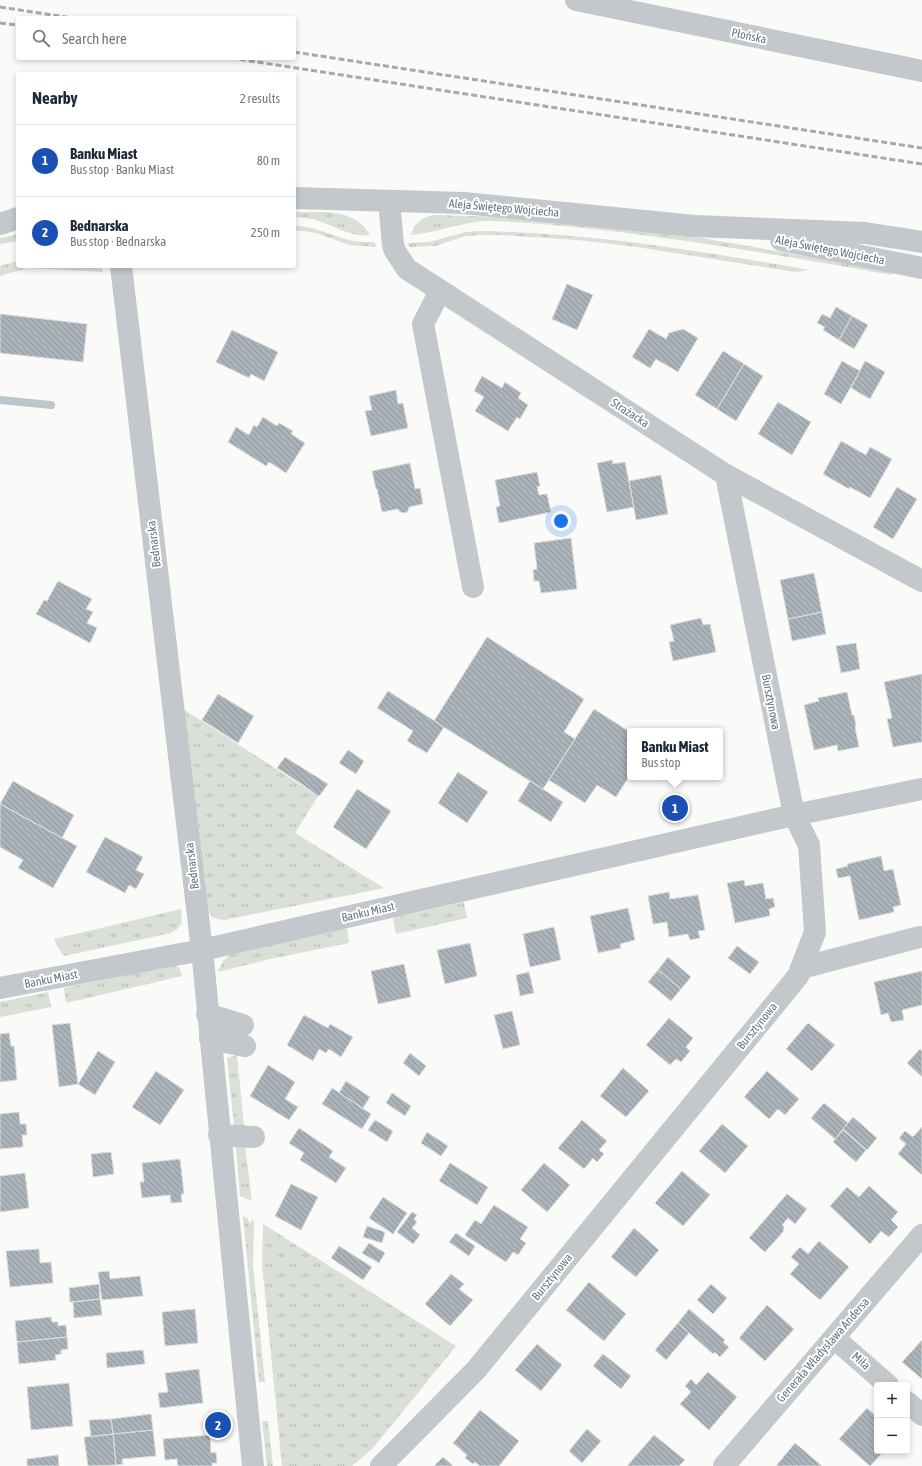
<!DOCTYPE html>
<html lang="en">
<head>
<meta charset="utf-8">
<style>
  body { margin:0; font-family:"Asap Condensed",sans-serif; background:#f2f2f3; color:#1f2937 }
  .controls { position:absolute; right:12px; bottom:12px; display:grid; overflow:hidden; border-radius:4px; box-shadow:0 2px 6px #0003 }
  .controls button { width:36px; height:36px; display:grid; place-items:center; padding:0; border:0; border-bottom:1px solid #e0e1e3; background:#fff; color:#1f2937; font:20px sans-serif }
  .you { position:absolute; left:561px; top:521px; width:14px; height:14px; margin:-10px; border:3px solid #fff; border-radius:50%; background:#1a73e8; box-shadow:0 0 0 6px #1a73e833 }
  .badge { display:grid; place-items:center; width:26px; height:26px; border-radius:50%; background:#e4572e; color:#fff; font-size:13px; font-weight:700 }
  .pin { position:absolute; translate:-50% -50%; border:2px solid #fff; box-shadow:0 1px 4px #0006 }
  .popup { position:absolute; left:627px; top:728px; width:96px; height:52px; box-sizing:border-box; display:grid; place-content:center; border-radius:4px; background:#fff; filter:drop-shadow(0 1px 3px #0005); font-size:13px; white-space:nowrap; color:#747a83 }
  .popup b { font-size:15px; color:#1f2937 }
  .popup::after { content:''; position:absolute; left:50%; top:100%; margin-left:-8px; border:8px solid transparent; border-top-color:#fff }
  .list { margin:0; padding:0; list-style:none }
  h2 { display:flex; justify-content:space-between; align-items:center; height:52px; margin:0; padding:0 16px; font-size:17px }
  h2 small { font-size:13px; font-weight:400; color:#747a83 }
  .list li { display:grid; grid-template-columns:26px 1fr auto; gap:12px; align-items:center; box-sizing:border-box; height:72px; padding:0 16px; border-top:1px solid #e0e1e3 }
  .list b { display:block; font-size:15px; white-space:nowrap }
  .list p { margin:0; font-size:13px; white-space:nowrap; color:#747a83 }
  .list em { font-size:13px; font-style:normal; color:#747a83 }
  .icon { flex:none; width:22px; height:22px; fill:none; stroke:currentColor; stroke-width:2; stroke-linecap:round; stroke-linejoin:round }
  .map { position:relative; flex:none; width:922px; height:1466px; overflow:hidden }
  .search { position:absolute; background:#fff; box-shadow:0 2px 6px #0003; left:16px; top:16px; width:280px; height:44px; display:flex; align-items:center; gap:10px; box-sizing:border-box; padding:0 14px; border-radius:4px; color:#747a83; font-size:15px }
  .panel { position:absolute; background:#fff; box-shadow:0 2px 6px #0003; left:16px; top:72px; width:280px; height:196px; border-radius:4px }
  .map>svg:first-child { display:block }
  .grass { fill:url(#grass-tufts) }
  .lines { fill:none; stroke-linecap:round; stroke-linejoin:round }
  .stream { stroke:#bbc7cb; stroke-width:8 }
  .building { fill:url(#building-back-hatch); stroke:#dcdcda }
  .minor { stroke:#c3c8cc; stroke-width:22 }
  .rail { stroke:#a2aab0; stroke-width:3; stroke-dasharray:6 3; stroke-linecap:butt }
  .labels { text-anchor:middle; stroke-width:4; stroke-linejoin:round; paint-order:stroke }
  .street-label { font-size:12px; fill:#657683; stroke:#fff }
</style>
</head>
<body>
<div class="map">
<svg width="922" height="1466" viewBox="0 0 922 1466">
  <defs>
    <pattern id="grass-tufts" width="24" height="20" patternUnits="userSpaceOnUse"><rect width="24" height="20" fill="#dadfd7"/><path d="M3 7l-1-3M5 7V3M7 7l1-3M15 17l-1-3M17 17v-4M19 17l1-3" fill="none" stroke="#b4b9b4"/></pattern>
    <pattern id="building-back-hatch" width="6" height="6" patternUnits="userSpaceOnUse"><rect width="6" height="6" fill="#aab3b9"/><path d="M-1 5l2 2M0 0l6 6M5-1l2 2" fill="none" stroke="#8e969c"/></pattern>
  </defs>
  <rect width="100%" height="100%" fill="#fafaf8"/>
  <!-- grass -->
  <path class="grass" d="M294,212C322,213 353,207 370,235C352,238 333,225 316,220C308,218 302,218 294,217Z
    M436,215L504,217L679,234L891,271L892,275C801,259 710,243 619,232C576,227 532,222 489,221C462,221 437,233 411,235C415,222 423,216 436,215Z
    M294,226C314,226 324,233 342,238C353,242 363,242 374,242L377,247L349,245L316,233L294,230Z
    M480,231C591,233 700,251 810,270L795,272L637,247L578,240L501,235H478L466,236L435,246L409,247L408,243L429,242L466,232Z
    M18,234V241L0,244V238Z
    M18,261V266H102L103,272L27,268L0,276V266Z
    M180,707L318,796L295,833L384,888L224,920L213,918L207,910Z
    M464,902L467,918L396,934L393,918Z
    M181,909C182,922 184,926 171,933L64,956L57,946L54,939Z
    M347,927L349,943L270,959L218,972L223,961L231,953Z
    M172,965L179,967L182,976L66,1003L64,988Z
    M48,992L51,1007L0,1017V1002Z
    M237,1055L244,1126H234L227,1058Z
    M245,1146L252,1201L240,1196L236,1147Z
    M243,1216L248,1219L249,1223H251V1220L254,1221L253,1265L265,1382H259Z
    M263,1224L456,1346L373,1448L352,1466H282L262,1264Z
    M262,1421H268L273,1466H267Z"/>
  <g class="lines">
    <!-- stream -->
    <path class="stream" d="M0,400L51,405"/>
  </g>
  <!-- building -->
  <path class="building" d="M567,284L593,295L577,330L552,319Z
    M836,307L852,316L839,340L823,330L825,327L817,323L822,314L830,318Z
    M0,314L87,324L83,362L0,353Z
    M852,316L868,325L854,349L839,340Z
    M649,329L666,339L669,333L683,329L698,338L678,372L656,359L650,368L632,357Z
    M232,330L278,352L264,381L251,374L249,378L216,362Z
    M723,351L744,364L717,409L695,395Z
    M842,361L860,371L841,404L824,394Z
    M865,361L885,372L870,399L851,388Z
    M744,364L763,376L736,421L717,409Z
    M482,376L502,388L505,382L521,393L518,398L528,405L520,419L517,417L508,431L475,411L484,397L474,391Z
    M396,390L398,404L403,403L408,428L371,436L365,411L372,410L369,396Z
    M778,402L811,422L792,455L758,434Z
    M263,417L277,426L279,423L293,431L291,434L305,443L286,473L269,462L266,466L228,442L236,427L249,435L254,425L257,427Z
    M841,441L866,455L870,447L892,459L870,498L850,487L849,489L823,474Z
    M612,460L613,464L625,462L634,507L607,512L597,463Z
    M410,463L415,489L420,488L423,504L409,507L408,511L405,513L400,512L398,509L382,512L377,489H376L372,471Z
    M537,472L540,486L537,487L539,495L547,494L551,512L499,523L496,507L500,506L495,480Z
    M661,475L668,514L636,520L629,481Z
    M897,487L917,499L893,539L873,527Z
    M571,538L577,589L541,593L539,581H534L533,570L537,569L534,543Z
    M814,573L822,612L788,619L780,580Z
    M58,581L92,599L86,609L93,612L87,623L97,628L90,643L36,614L44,600L47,601Z
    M822,612L826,634L792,641L788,619Z
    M701,618L703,625L710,624L716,652L673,661L669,642L674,641L670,625Z
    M487,637L584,699L564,732L575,739L543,789L434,721Z
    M856,643L860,669L841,673L836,646Z
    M922,674V742L893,747L887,719L892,718L884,682Z
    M388,691L444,727L427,753L407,741L413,731L377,708Z
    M847,692L852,715H854L856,726L855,727L859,747L838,751L837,745L814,750L804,705L819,701L818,698Z
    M218,694L254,716L238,743L202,720Z
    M594,709L630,732V775L616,797L597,785L585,803L549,780Z
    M348,750L364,761L356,774L339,763Z
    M285,757L328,784L320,795L318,796L303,785L277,768Z
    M458,772L488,792L467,823L438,803Z
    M13,781L74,815L62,838L0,804Z
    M530,781L563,802L551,822L518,801Z
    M357,789L391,811L366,849L333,827Z
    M0,804L77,846L53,888L18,868L23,860L0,847Z
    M105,837L143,857L136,870L144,874L136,889L129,885L125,893L86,872Z
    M881,856L884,871L893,869L901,905L893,907L894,912L859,920L850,876L838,878L836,869L848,866L847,864Z
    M744,880L745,886L763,883L766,899L773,898L775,907L769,909L770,916L735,923L727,883Z
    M669,892L670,899L698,895L705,930L698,931L700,938L690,940L688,934L669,937L667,922L653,924L648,896Z
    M628,908L635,940L620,944L621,948L598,953L590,916Z
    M554,927L561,960L530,967L523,934Z
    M470,943L477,976L445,984L437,950Z
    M737,946L759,962L750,974L728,958Z
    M668,957L691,977L681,989L658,970Z
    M404,964L411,997L378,1004L371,971Z
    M658,970L681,989L671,1001L648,982Z
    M922,971V1005L902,1010L904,1020L891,1022L888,1013L881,1015L874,982Z
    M529,972L534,993L520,996L516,975Z
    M512,1011L520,1045L503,1049L494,1015Z
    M304,1015L328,1028L330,1024L353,1037L341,1057L329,1049L326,1053L319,1049L313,1061L287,1045Z
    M669,1018L693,1038L686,1047L690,1051L681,1062L676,1059L670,1065L646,1045Z
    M70,1023L78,1084L59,1087L52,1025Z
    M808,1023L835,1045L812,1071L786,1049Z
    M9,1033L11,1046H14L17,1080L0,1082V1034Z
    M920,1049L922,1051V1077L907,1063Z
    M98,1051L115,1062L95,1095L78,1084Z
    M410,1053L426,1066L419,1076L403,1063Z
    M268,1065L295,1082L285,1099L298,1107L289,1120L250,1096Z
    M623,1068L649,1091L626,1117L600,1096Z
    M156,1071L184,1090L160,1125L132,1107Z
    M767,1071L799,1099L785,1115L778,1109L769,1119L744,1097Z
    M346,1081L370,1097L363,1108L339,1093Z
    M332,1088L371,1114L362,1129L322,1104Z
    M392,1093L411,1106L405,1116L386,1103Z
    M824,1103L848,1123L835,1139L811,1118Z
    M19,1112L20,1124H26L27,1135H22L23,1147L0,1149V1114Z
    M853,1117L877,1138L867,1150L843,1129Z
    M375,1120L393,1131L387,1142L368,1130Z
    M582,1120L607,1141L599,1150L604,1154L597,1162L593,1158L584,1169L558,1148Z
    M722,1124L748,1146L725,1173L699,1151Z
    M922,1127V1175L898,1154L906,1144L899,1138L905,1131L913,1137Z
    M299,1128L333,1151L329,1157L346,1168L336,1183L300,1160L304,1153L289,1143Z
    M843,1130L866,1150L856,1162L833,1142Z
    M427,1132L448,1146L441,1156L421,1143Z
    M111,1152L114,1174L93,1177L91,1154Z
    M180,1159L184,1194H181L182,1202L171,1203L170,1195L142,1198L140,1182H144L142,1163Z
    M450,1163L488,1187L477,1205L439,1181Z
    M544,1163L570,1185L547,1212L521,1190Z
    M682,1171L710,1195L683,1226L655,1203Z
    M25,1173L29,1208L0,1212V1176Z
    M291,1184L318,1197L301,1230L275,1216Z
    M869,1186L898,1212L891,1220L898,1227L889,1237L881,1231L870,1244L830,1206L847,1187L859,1197Z
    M787,1194L807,1209L795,1224L788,1218L782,1225L784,1227L783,1232L765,1252L749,1238Z
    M383,1197L407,1213L393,1234L369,1218Z
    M494,1205L528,1227L520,1239L526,1243L518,1255L513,1252L506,1262L465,1235L475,1220L481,1224Z
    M412,1212L417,1215L414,1219L417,1222L412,1228L420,1235L413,1244L397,1232Z
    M367,1226L385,1232L382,1243L363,1237Z
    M634,1228L659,1250L636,1277L611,1257Z
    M456,1233L475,1246L469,1256L449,1242Z
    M819,1241L849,1267L820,1300L790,1274L799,1264L791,1257L800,1247L808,1254Z
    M369,1243L385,1253L379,1263L362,1253Z
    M339,1246L372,1267L363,1280L331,1258Z
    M39,1249L40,1263L51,1262L53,1283L10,1287L6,1251Z
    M109,1271L110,1279L140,1276L143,1296L102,1300L98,1272Z
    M451,1274L464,1284L459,1289L473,1300L450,1326L425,1304Z
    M589,1282L626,1314L604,1341L566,1310Z
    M99,1284L100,1299L70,1302L69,1288Z
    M711,1284L727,1298L713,1314L697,1300Z
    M100,1299L102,1315L74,1318L73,1302Z
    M767,1305L794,1329L765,1361L739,1338Z
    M195,1309L198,1343L165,1346L162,1312Z
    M689,1309L725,1340L723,1342L729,1347L720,1357L715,1352L713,1354L678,1323Z
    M51,1317L52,1322H58V1326L66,1325L67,1337L17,1342L15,1321Z
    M678,1323L689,1333L666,1360L655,1350Z
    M67,1337L68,1349L61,1350V1354L55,1355L56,1360L19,1364L17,1342Z
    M922,1340V1379L902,1362Z
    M537,1344L562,1365L541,1391L515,1370Z
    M143,1350L145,1364L107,1368L106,1353Z
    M603,1354L631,1376L621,1389L593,1366Z
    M199,1369L203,1403L160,1408L158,1393L168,1392L165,1373Z
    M708,1372L737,1397L709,1430L680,1404L691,1392L685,1386L691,1379L696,1385Z
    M69,1383L73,1426L31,1430L27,1387Z
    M867,1408L877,1417V1451H884L870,1466L839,1439Z
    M480,1410L519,1441L499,1466H480L475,1462L473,1464L465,1458L467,1455L453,1443Z
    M151,1414L153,1430L113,1434L111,1419Z
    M111,1419L113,1434L91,1437L89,1420Z
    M587,1429L601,1441L582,1463L569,1451Z
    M153,1430L156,1456L122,1459L123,1464L116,1465L113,1434Z
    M113,1434L116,1465L88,1466L84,1437Z
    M210,1435L211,1453L216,1452L217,1463H212V1466H178L177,1459L165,1460L163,1439Z
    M654,1435L685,1460L679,1466H627Z
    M795,1443L822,1466H776Z
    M58,1455L59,1466H27V1459Z
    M443,1457L453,1466H434Z"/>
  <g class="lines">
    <!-- minor -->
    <path class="minor" d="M576,0L922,71
      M294,198L464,203L694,226L865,233L922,242
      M389,201L393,245L395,251L407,269L726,475L922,581
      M0,224L18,218
      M781,240L922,268
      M121,266L202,950L253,1466
      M440,291L423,324L473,587
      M801,968L920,937
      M0,988L202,950L794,815L922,789
      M207,1014L243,1025
      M210,1039L245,1046
      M219,1135L254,1137
      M834,1338L888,1385
      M907,1402L922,1415
      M381,1466L476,1370L798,976L815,932L809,845L794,815L726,475
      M724,1466L922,1235"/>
    <!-- rail -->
    <path class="rail" d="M0,7L72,18
      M0,23L18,25
      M294,52L922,148
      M231,58L922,164"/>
  </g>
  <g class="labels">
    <!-- street labels -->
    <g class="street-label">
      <text transform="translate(749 36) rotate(12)" y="4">Płońska</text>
      <text transform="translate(504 208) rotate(5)" y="4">Aleja Świętego Wojciecha</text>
      <text transform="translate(830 250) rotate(11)" y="4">Aleja Świętego Wojciecha</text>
      <text transform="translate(630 413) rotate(33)" y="4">Strażacka</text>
      <text transform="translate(154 544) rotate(-97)" y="4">Bednarska</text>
      <text transform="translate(771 702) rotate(79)" y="4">Bursztynowa</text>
      <text transform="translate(192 866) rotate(-97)" y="4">Bednarska</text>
      <text transform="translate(368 912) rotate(-13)" y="4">Banku Miast</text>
      <text transform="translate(51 979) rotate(-11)" y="4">Banku Miast</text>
      <text transform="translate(757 1026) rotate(-51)" y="4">Bursztynowa</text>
      <text transform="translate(552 1277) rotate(-51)" y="4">Bursztynowa</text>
      <text transform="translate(823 1350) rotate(-49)" y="4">Generała Władysława Andersa</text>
      <text transform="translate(861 1361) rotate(41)" y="4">Miła</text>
    </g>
  </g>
</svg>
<div class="controls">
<button>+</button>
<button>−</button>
</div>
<div class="you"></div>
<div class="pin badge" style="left:675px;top:808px;background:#1a4fb4">1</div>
<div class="popup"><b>Banku Miast</b>Bus stop</div>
<div class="pin badge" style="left:218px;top:1425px;background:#1a4fb4">2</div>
<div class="search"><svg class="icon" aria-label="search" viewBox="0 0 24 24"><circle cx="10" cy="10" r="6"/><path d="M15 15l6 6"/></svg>Search here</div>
<section class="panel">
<h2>Nearby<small>2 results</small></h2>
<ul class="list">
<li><span class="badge" style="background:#1a4fb4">1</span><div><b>Banku Miast</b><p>Bus stop · Banku Miast</p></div><em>80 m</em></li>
<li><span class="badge" style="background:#1a4fb4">2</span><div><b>Bednarska</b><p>Bus stop · Bednarska</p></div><em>250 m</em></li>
</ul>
</section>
</div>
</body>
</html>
